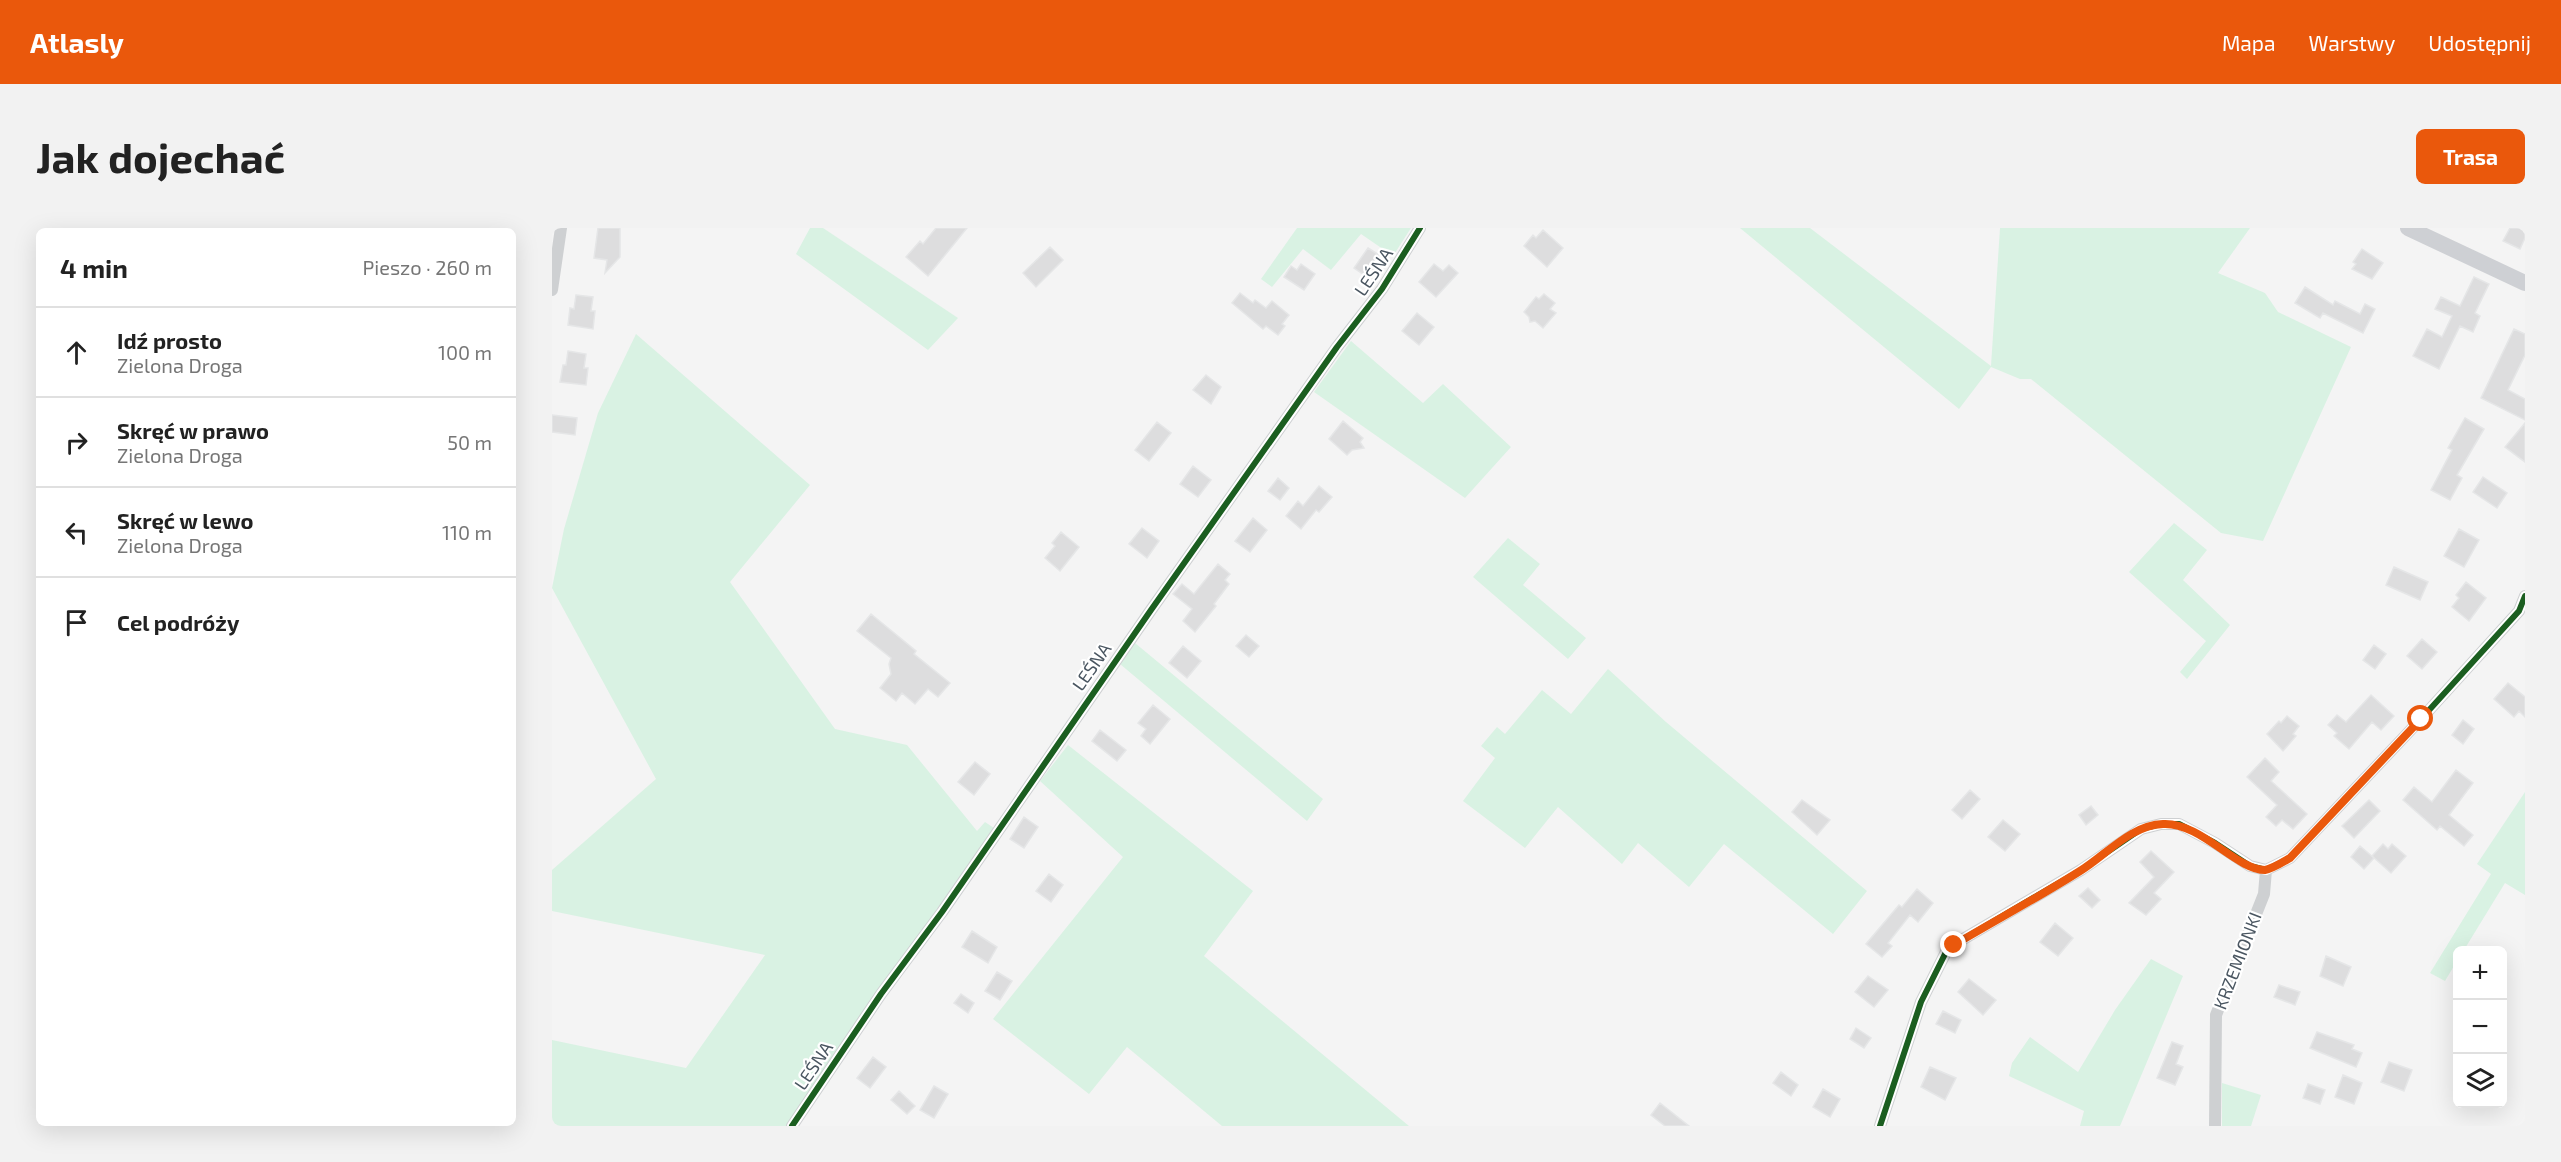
<!DOCTYPE html>
<html lang="pl">
<head>
<meta charset="utf-8">
<style>
  body { margin:0; font-family:"Exo 2",sans-serif; background:#f2f2f2; color:#222 }
  .controls { position:absolute; right:18px; bottom:18px; display:grid; overflow:hidden; border-radius:9px; box-shadow:0 6px 24px #0002 }
  .controls button { width:54px; height:54px; display:grid; place-items:center; padding:0; border:0; border-bottom:2px solid #e0e0e0; background:#fff; color:#222; font:30px sans-serif }
  .stop { position:absolute; width:18px; height:18px; margin:-14px; border:4px solid #ea580c; border-radius:50%; background:#fff }
  .stop.end { background:#ea580c; border-color:#fff; box-shadow:0 2px 6px #0008 }
  .list { margin:0; padding:0; list-style:none }
  h2 { display:flex; justify-content:space-between; align-items:center; height:78px; margin:0; padding:0 24px; font-size:26px }
  h2 small { font-size:20px; font-weight:400; color:#767676 }
  .list li { display:grid; grid-template-columns:39px 1fr auto; gap:18px; align-items:center; box-sizing:border-box; height:90px; padding:0 24px; border-top:2px solid #e0e0e0 }
  .list b { display:block; font-size:22px; white-space:nowrap }
  .list p { margin:0; font-size:20px; white-space:nowrap; color:#767676 }
  .list em { font-size:20px; font-style:normal; color:#767676 }
  .icon { flex:none; width:33px; height:33px; fill:none; stroke:currentColor; stroke-width:2; stroke-linecap:round; stroke-linejoin:round }
  .map { position:relative; flex:none; width:1973px; height:898px; overflow:hidden; border-radius:9px }
  header { display:flex; align-items:center; gap:36px; box-sizing:border-box; height:84px; padding:0 30px; background:#ea580c; color:#fff }
  header strong { font-size:28px }
  nav { display:flex; gap:33px; margin-inline-start:auto; font-size:21px }
  .intro { display:flex; align-items:center; justify-content:space-between; box-sizing:border-box; height:144px; padding:0 36px }
  h1 { margin:0; font-size:42px }
  .button { padding:15px 27px; border-radius:9px; background:#ea580c; color:#fff; font-size:21px; font-weight:700 }
  main { display:flex; gap:36px; padding:0 36px }
  aside { flex:1; background:#fff; border-radius:9px; box-shadow:0 6px 24px #0002 }
  .map>svg:first-child { display:block }
  .green { fill:#d9f2e3 }
  .building { fill:#ddddde; stroke:#e5e6e7; stroke-width:1.5 }
  .lines { fill:none; stroke-linecap:round; stroke-linejoin:round }
  .minor { stroke:#ced0d2; stroke-width:12 }
  .secondary { stroke:#ced0d4; stroke-width:16 }
  .cycleway-casing { stroke:#fff; stroke-width:10 }
  .cycleway { stroke:#1b5e20; stroke-width:6 }
  .route { stroke:#ea580c; stroke-width:8 }
  .labels { text-anchor:middle; stroke-width:4.5; stroke-linejoin:round; paint-order:stroke }
  .street-label { font-size:18px; fill:#4a5661; stroke:#fff }
</style>
</head>
<body>
<header>
<strong>Atlasly</strong>
<nav><a>Mapa</a><a>Warstwy</a><a>Udostępnij</a></nav>
</header>
<div class="intro"><h1>Jak dojechać</h1><a class="button">Trasa</a></div>
<main>
<aside>
<h2>4 min<small>Pieszo · 260 m</small></h2>
<ul class="list">
<li><svg class="icon" aria-label="ahead" viewBox="0 0 24 24"><path d="M12 20V5M6 11l6-6 6 6"/></svg><div><b>Idź prosto</b><p>Zielona Droga</p></div><em>100 m</em></li>
<li><svg class="icon" aria-label="right" viewBox="0 0 24 24"><path d="M7 20v-9h11M14 6l5 5-5 5"/></svg><div><b>Skręć w prawo</b><p>Zielona Droga</p></div><em>50 m</em></li>
<li><svg class="icon" aria-label="left" viewBox="0 0 24 24"><path d="M17 20v-9H6M10 6l-5 5 5 5"/></svg><div><b>Skręć w lewo</b><p>Zielona Droga</p></div><em>110 m</em></li>
<li><svg class="icon" aria-label="arrive" viewBox="0 0 24 24"><path d="M6 21V4h12l-3 4 3 4H6"/></svg><div><b>Cel podróży</b></div></li>
</ul>
</aside>
<div class="map">
<svg width="1973" height="898" viewBox="0 0 1973 898">
  <rect width="100%" height="100%" fill="#f4f4f4"/>
  <!-- green -->
  <path class="green" d="M258,0H271L406,90L376,122L244,26Z
    M745,0H859L841,28L809,6L779,42L751,21L720,59L709,51Z
    M1188,0H1258L1439,138L1448,0H1698L1666,45L1713,65L1726,84L1799,119L1711,313L1669,305L1479,151H1468L1439,139L1407,181Z
    M84,106L258,257L178,354L283,501L355,517L425,603L433,594L442,600L295,809L235,898H0V812L134,840L213,727L0,683V642L104,551L0,360L12,301L46,185Z
    M799,113L871,175L891,156L959,219L913,270L762,164Z
    M1622,295L1655,322L1631,352L1678,397L1635,451L1628,444L1654,413L1577,344Z
    M956,310L988,336L971,357L1034,410L1016,431L921,349Z
    M583,415L771,571L755,593L568,436Z
    M1056,441L1114,494L1315,663L1281,706L1172,616L1137,659L1086,615L1070,636L1006,579L973,620L911,573L943,530L929,518L945,499L953,506L990,462L1019,486Z
    M516,517L701,663L652,728L857,898H670L575,819L537,866L441,791L571,629L488,553Z
    M1973,564V667L1953,655L1912,722H1906L1905,733L1893,753L1878,745L1939,646L1925,636Z
    M1599,731L1631,748L1568,898H1528L1532,883L1457,848L1460,835L1478,809L1526,844L1563,782Z
    M1670,855L1709,867L1699,898H1670Z"/>
  <!-- building -->
  <path class="building" d="M46,0H68V29L53,45L55,32L42,30Z
    M384,0H415L376,48L354,29L368,13L371,16Z
    M1958,0H1973V10L1968,21L1951,13Z
    M991,2L1011,20L995,39L972,18L981,7L984,10Z
    M498,19L511,32L484,59L471,45Z
    M816,20L832,30L818,51L802,40Z
    M1810,21L1831,35L1820,51L1800,41L1804,36L1801,34Z
    M749,36L763,46L752,62L732,49L739,38L745,42Z
    M882,36L891,43L897,37L906,45L884,69L867,54Z
    M1922,49L1937,56L1923,85L1928,88L1921,104L1908,98L1887,141L1861,128L1875,101L1890,109L1900,88L1883,81L1889,69L1908,78Z
    M1753,59L1781,77L1783,73L1808,86L1813,76L1823,81L1811,105L1771,85L1768,90L1743,75Z
    M688,65L701,75L703,72L714,80L720,73L737,87L730,96L733,98L726,107L714,98L711,101L680,75Z
    M992,66L1003,75L998,81L1004,85L991,100L983,93L978,94L977,89L972,84L984,69L987,71Z
    M24,67L41,69L39,83H43L41,101L16,97L18,80L22,81Z
    M865,85L882,99L867,117L850,103Z
    M1962,101L1973,106V127L1956,162L1973,171V192L1929,170Z
    M16,123L34,126L32,140H36L34,157L8,154L11,137H14Z
    M654,147L669,159L659,176L641,162Z
    M0,187L25,190L23,207L0,204Z
    M1913,190L1932,201L1905,247L1910,250L1898,272L1879,262L1900,222L1896,220Z
    M791,193L811,210L808,214L812,220L800,222L795,227L777,211Z
    M605,194L619,205L597,233L583,222Z
    M1973,195V234L1953,219Z
    M641,238L659,252L646,269L628,256Z
    M1931,249L1955,265L1945,280L1921,264Z
    M726,250L737,260L728,272L716,263Z
    M767,258L780,269L767,284L764,282L749,301L734,288L746,273L751,278Z
    M701,290L715,302L698,324L683,313Z
    M590,300L607,313L595,330L577,316Z
    M1907,301L1927,312L1912,339L1892,328Z
    M509,304L527,319L508,343L493,330L503,318L500,315Z
    M666,336L678,346L673,352L677,356L662,376L664,378L643,404L631,393L640,381L621,366L630,356L642,366Z
    M1842,339L1876,354L1868,372L1834,357Z
    M1914,354L1934,370L1917,393L1900,379L1907,370L1904,367Z
    M319,386L364,423L362,426L398,455L386,469L376,461L363,476L350,465L344,473L328,460L339,446L337,436L339,430L305,403Z
    M694,407L707,418L697,429L684,418Z
    M1870,411L1885,424L1870,441L1855,428Z
    M1822,417L1834,426L1823,441L1811,432Z
    M631,418L649,433L635,450L617,435Z
    M1956,455L1973,469V489L1967,483L1962,489L1942,471Z
    M1819,467L1842,488L1829,502L1820,494L1797,521L1782,508L1785,505L1776,497L1785,487L1794,494Z
    M601,477L618,491L598,516L589,508L594,501L586,495Z
    M1735,488L1747,498L1741,506L1744,508L1731,523L1715,506L1727,493L1729,495Z
    M1911,492L1922,501L1911,516L1900,507Z
    M548,502L574,522L565,533L540,513Z
    M1713,530L1727,544L1719,553L1755,586L1741,601L1730,592L1724,598L1714,589L1725,577L1695,549Z
    M423,534L438,546L422,567L406,554Z
    M1904,542L1921,555L1897,587L1921,607L1912,618L1888,598L1885,602L1851,572L1862,559L1880,574Z
    M1418,562L1428,571L1410,591L1400,582Z
    M1250,572L1278,592L1265,607L1240,584Z
    M1817,572L1828,583L1802,610L1790,598Z
    M1539,578L1546,587L1534,597L1527,587Z
    M472,589L486,599L472,620L458,611Z
    M1451,592L1468,606L1453,623L1436,609Z
    M1831,616L1836,621L1840,616L1854,628L1839,645L1820,628Z
    M1808,618L1822,630L1812,641L1799,629Z
    M1599,623L1622,644L1602,665L1609,671L1594,687L1577,675L1602,649L1588,634Z
    M497,646L511,657L499,674L484,663Z
    M1536,660L1548,672L1540,680L1527,668Z
    M1365,661L1381,675L1366,694L1358,687L1336,715L1340,718L1330,729L1314,716L1347,677L1350,679Z
    M1503,695L1521,710L1506,728L1488,714Z
    M420,703L445,719L436,735L410,719Z
    M1774,728L1799,739L1791,758L1768,748Z
    M445,744L460,753L448,772L433,763Z
    M1316,748L1336,762L1322,779L1303,764Z
    M1417,751L1444,772L1431,787L1406,764Z
    M1727,757L1748,764L1743,777L1722,769Z
    M409,766L422,775L416,785L402,775Z
    M1391,783L1409,792L1403,805L1384,796Z
    M1304,800L1319,810L1312,820L1298,811Z
    M1765,804L1802,817L1800,821L1810,825L1804,839L1758,820Z
    M1620,814L1631,818L1624,836L1631,839L1623,857L1605,850Z
    M321,829L334,839L318,860L305,850Z
    M1837,834L1860,842L1852,863L1829,854Z
    M1378,839L1404,850L1393,872L1369,859Z
    M1229,844L1246,857L1239,868L1221,855Z
    M1791,847L1810,855L1802,876L1783,869Z
    M1756,856L1773,862L1768,876L1751,870Z
    M382,858L396,866L382,890L368,882Z
    M1271,861L1288,871L1278,889L1261,879Z
    M347,863L363,878L355,886L339,872Z
    M1108,875L1137,898H1113L1099,887Z"/>
  <g class="lines">
    <!-- minor -->
    <path class="minor" d="M0,62L9,0
      M240,898L329,766L390,684L599,382L785,119L830,61L868,0
      M1328,898L1369,774L1396,720L1529,642L1589,601L1609,596H1627L1663,615L1698,638L1714,642L1738,630L1869,491L1967,383L1973,368
      M1663,898L1664,787L1712,666L1714,642"/>
    <!-- secondary -->
    <path class="secondary" d="M1856,0L1973,55"/>
    <!-- cycleway casing -->
    <g class="cycleway-casing">
      <path id="cycleway" d="M240,898L329,766L390,684L599,382L785,119L830,61L868,0
        M1328,898L1369,774L1396,720L1529,642L1589,601L1609,596H1627L1663,615L1698,638L1714,642L1738,630L1869,491L1967,383L1973,368"/>
    </g>
    <!-- cycleway -->
    <use href="#cycleway" class="cycleway"/>
  </g>
  <g class="lines">
    <!-- route -->
    <path class="route" d="M1402,717C1444,692 1487,669 1528,643C1554,627 1579,597 1611,596C1649,594 1684,642 1713,642C1720,641 1731,634 1738,630L1869,491"/>
  </g>
  <g class="labels">
    <!-- street labels -->
    <g class="street-label">
      <text transform="translate(822 44) rotate(-56)" y="6">LEŚNA</text>
      <text transform="translate(540 439) rotate(-55)" y="6">LEŚNA</text>
      <text transform="translate(1686 733) rotate(-69)" y="6">KRZEMIONKI</text>
      <text transform="translate(262 838) rotate(-56)" y="6">LEŚNA</text>
    </g>
  </g>
</svg>
<div class="controls">
<button>+</button>
<button>−</button>
<button><svg class="icon" aria-label="layers" viewBox="0 0 24 24"><path d="M12 4l9 5-9 5-9-5zM3 14l9 5 9-5"/></svg></button>
</div>
<div class="stop" style="left:1869px;top:491px"></div>
<div class="stop end" style="left:1402px;top:717px"></div>
</div>
</main>
</body>
</html>
